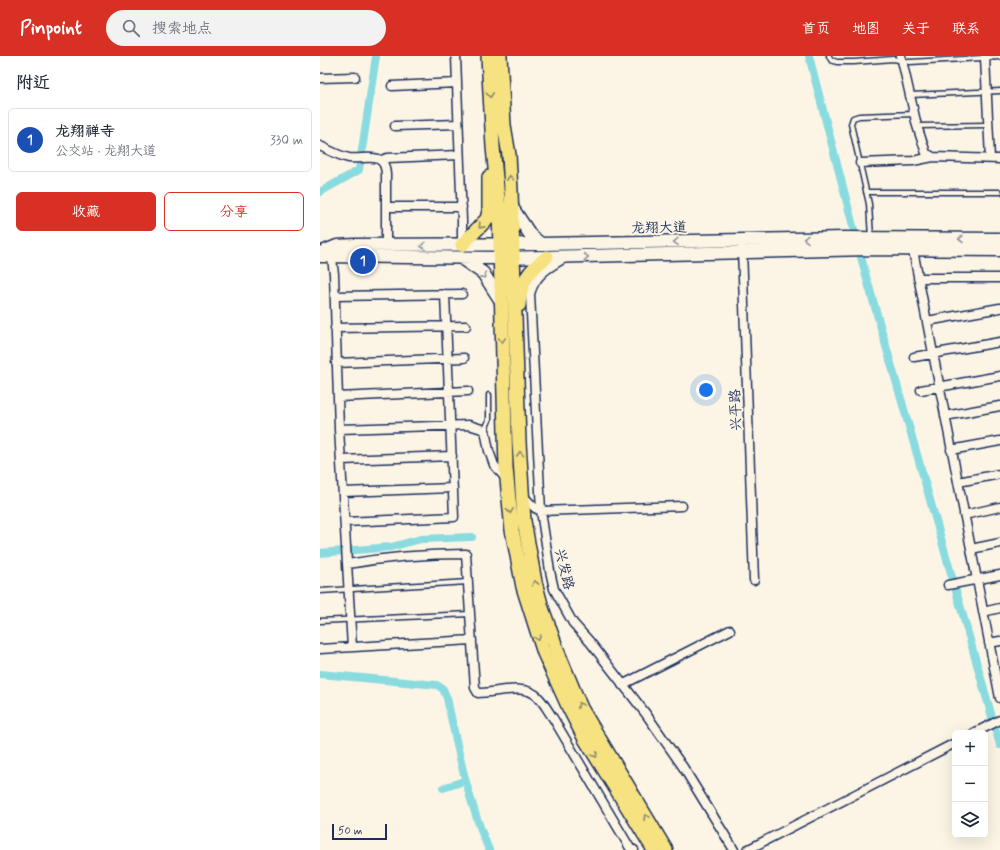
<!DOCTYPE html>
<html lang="zh">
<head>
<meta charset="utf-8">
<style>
  body { margin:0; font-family:Mynerve,"LXGW WenKai TC",sans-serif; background:#f2f2f3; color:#1f2937 }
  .controls { position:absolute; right:12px; bottom:12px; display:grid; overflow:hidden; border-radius:6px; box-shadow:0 4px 16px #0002 }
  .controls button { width:36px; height:36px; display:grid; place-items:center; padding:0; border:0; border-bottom:1px solid #e0e1e3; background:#fff; color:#1f2937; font:20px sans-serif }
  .scale { position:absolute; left:12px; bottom:10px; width:55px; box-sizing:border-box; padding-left:4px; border:2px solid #1b2f5e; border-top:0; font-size:11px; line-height:14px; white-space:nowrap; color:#1b2f5e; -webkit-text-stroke:3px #fcf5e5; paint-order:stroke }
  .you { position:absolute; left:386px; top:334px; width:14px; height:14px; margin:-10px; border:3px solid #fff; border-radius:50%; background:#1a73e8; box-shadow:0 0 0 6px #1a73e833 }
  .badge { display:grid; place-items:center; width:26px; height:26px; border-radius:50%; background:#d93025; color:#fff; font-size:13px; font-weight:700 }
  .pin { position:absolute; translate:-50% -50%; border:2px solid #fff; box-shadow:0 1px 4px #0006 }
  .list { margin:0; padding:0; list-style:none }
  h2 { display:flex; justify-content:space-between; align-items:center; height:52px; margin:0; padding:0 16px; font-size:17px }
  h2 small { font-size:13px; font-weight:400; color:#747a83 }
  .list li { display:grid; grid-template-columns:26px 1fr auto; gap:12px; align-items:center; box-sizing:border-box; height:64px; margin:0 8px 8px; padding:0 8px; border:1px solid #e0e1e3; border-radius:6px }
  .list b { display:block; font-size:15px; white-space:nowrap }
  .list p { margin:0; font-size:13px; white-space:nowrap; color:#747a83 }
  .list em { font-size:13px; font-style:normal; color:#747a83 }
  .actions { display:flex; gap:8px; padding:12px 16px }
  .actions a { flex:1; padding:9px 0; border:1px solid #d93025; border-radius:6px; text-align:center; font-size:14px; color:#d93025 }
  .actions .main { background:#d93025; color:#fff }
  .icon { flex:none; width:22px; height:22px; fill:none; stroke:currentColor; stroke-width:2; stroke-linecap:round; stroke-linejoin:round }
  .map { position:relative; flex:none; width:680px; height:794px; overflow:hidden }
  header { display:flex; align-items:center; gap:24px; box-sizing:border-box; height:56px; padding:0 20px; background:#d93025; color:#fff }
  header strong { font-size:19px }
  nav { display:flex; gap:22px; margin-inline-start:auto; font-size:14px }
  .search { width:280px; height:36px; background:#f2f2f3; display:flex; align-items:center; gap:10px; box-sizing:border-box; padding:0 14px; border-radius:22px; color:#747a83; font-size:15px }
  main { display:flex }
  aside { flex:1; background:#fff }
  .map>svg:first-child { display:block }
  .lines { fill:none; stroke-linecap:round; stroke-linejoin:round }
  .canal { stroke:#89dbdf; stroke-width:8 }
  .lane-casing { stroke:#1b2f5e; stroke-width:7 }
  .street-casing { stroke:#1b2f5e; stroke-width:11 }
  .secondary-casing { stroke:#1b2f5e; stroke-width:15 }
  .primary-casing { stroke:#1b2f5e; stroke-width:16 }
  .lane { stroke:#fcf5e5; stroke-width:4 }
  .street { stroke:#fcf5e5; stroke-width:8 }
  .secondary { stroke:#fcf5e5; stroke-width:12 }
  .primary { stroke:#f7e281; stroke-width:13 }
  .oneway { stroke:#898870 }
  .oneway2 { stroke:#8c92a2 }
  .labels { text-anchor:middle; stroke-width:4; stroke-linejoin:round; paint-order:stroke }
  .street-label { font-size:14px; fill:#1b2f5e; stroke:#fcf5e5 }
</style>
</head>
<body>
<header>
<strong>Pinpoint</strong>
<div class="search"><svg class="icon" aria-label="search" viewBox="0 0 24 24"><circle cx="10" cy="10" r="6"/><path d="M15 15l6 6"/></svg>搜索地点</div>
<nav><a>首页</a><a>地图</a><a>关于</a><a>联系</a></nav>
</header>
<main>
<aside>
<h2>附近<small></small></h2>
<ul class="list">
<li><span class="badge" style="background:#1a4fb4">1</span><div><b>龙翔禅寺</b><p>公交站 · 龙翔大道</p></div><em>330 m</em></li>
</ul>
<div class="actions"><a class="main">收藏</a><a>分享</a></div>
</aside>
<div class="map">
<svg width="680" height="794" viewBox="0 0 680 794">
  <rect width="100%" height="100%" fill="#fcf5e5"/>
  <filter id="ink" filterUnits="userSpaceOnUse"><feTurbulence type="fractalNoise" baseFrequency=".025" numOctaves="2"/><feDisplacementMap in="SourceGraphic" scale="8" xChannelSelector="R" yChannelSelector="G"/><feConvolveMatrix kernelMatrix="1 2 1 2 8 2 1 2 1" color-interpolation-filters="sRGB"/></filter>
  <g filter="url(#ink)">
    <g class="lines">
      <!-- canal -->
      <path class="canal" d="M489,0L546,220L680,689
        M0,136L39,114L56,0
        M0,497L71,491L101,483L152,481
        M0,618L117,629L123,633L127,642C138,695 148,745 169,794
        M123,732L144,725"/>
      <!-- lane casing -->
      <g class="lane-casing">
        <path id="lane" d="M509,0L511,4L517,6H534L573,3L590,6L680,1
          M590,39L680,35
          M597,70L668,69
          M546,136H680
          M551,182L549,148L531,68L533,62L539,60L594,58
          M165,374L169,364V339
          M0,535L148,526
          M0,565L150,558"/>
      </g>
      <!-- street casing -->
      <g class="street-casing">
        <path id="street" d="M136,0L142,165V189
          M581,0L597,70L606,97L613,101L680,103
          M665,2L670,102
          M0,22L35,21
          M72,30L137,27
          M75,70L138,68
          M0,90C9,94 19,100 29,102C45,104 65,94 66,118V190
          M62,104L67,102L139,99
          M540,107L593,105L613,101
          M66,151H142
          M592,189L680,642
          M422,193L434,524
          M11,195L14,218L19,373L32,591
          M245,202C229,211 215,219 210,238L221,455L230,515L234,533L253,567L270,586L326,658L363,711L414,794
          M598,222H680
          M15,240L142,238
          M607,265L680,252
          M15,272L146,270
          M594,301L680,286
          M16,307L144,302
          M601,334L680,320
          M18,341L148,335
          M625,360L680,350
          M19,373L149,369L165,374L169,395L174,409L187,424
          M631,394L680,385
          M21,404L132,400
          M638,426L680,418
          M23,436L133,432
          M202,439L215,452L221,455L362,450
          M644,459L680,451
          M25,466L134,461L125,238
          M651,493L680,487
          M28,508C67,501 106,498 146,498L155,632L158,637C176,637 205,627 218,641C224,647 228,655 233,662L310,792L314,794
          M628,529L680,519
          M663,556L680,552
          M669,587L680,585
          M0,593L152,584
          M302,629L410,574
          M654,677L680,664
          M427,794L635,687"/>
      </g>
      <!-- secondary casing -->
      <g class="secondary-casing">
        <path id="secondary" d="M191,150L211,180L221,188
          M0,197L17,190L35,189L221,188L525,182L680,183
          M0,200L180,202L549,193L680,194
          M141,202L163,217L181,245"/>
      </g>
      <!-- primary casing -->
      <g class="primary-casing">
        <path id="primary" d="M168,0L173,91L179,154L186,413L192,474L203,531L224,597L249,652L265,683L334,794
          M180,0L184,69L189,99L191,134L199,386L204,465L215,526L222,552L239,599L261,652L346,794
          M142,189L167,163L169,155V121
          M199,249C200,227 209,214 227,201"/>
      </g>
      <!-- lane -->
      <use href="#lane" class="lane"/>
      <!-- street -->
      <use href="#street" class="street"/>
      <!-- secondary -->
      <use href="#secondary" class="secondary"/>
      <!-- primary -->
      <use href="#primary" class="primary"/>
    </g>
    <!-- one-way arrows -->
    <defs><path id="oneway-chevron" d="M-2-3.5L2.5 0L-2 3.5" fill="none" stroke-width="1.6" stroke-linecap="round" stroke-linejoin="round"/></defs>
    <g class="oneway">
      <use href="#oneway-chevron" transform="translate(170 39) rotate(87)"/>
      <use href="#oneway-chevron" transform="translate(190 122) rotate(-93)"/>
      <use href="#oneway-chevron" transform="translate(161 170) rotate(132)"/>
      <use href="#oneway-chevron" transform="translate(182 284) rotate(88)"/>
      <use href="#oneway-chevron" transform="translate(200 398) rotate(-94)"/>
      <use href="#oneway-chevron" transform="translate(190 455) rotate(84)"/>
      <use href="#oneway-chevron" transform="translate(215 527) rotate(-104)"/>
      <use href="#oneway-chevron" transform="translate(218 582) rotate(70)"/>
      <use href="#oneway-chevron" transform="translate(260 649) rotate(-116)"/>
      <use href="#oneway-chevron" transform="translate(275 699) rotate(58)"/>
      <use href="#oneway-chevron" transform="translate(326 761) rotate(-121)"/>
    </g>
    <g class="oneway2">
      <use href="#oneway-chevron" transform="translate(486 183) rotate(179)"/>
      <use href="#oneway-chevron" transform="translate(641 183) rotate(-180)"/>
      <use href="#oneway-chevron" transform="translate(356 186) rotate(178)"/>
      <use href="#oneway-chevron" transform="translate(103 190) rotate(179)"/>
      <use href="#oneway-chevron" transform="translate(266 201) rotate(-1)"/>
      <use href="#oneway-chevron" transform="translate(164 220) rotate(48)"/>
    </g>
  </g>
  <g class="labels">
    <!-- street labels -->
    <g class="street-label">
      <text transform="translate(339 171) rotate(-1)" y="5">龙翔大道</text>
      <text transform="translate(415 354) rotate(-92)" y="5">兴平路</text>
      <text transform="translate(245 513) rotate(76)" y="5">兴发路</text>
    </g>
  </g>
</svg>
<div class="controls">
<button>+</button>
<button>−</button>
<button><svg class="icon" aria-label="layers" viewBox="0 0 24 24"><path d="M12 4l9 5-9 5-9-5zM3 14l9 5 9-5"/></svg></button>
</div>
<div class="scale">50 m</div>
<div class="you"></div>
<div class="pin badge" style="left:43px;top:205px;background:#1a4fb4">1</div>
</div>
</main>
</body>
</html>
